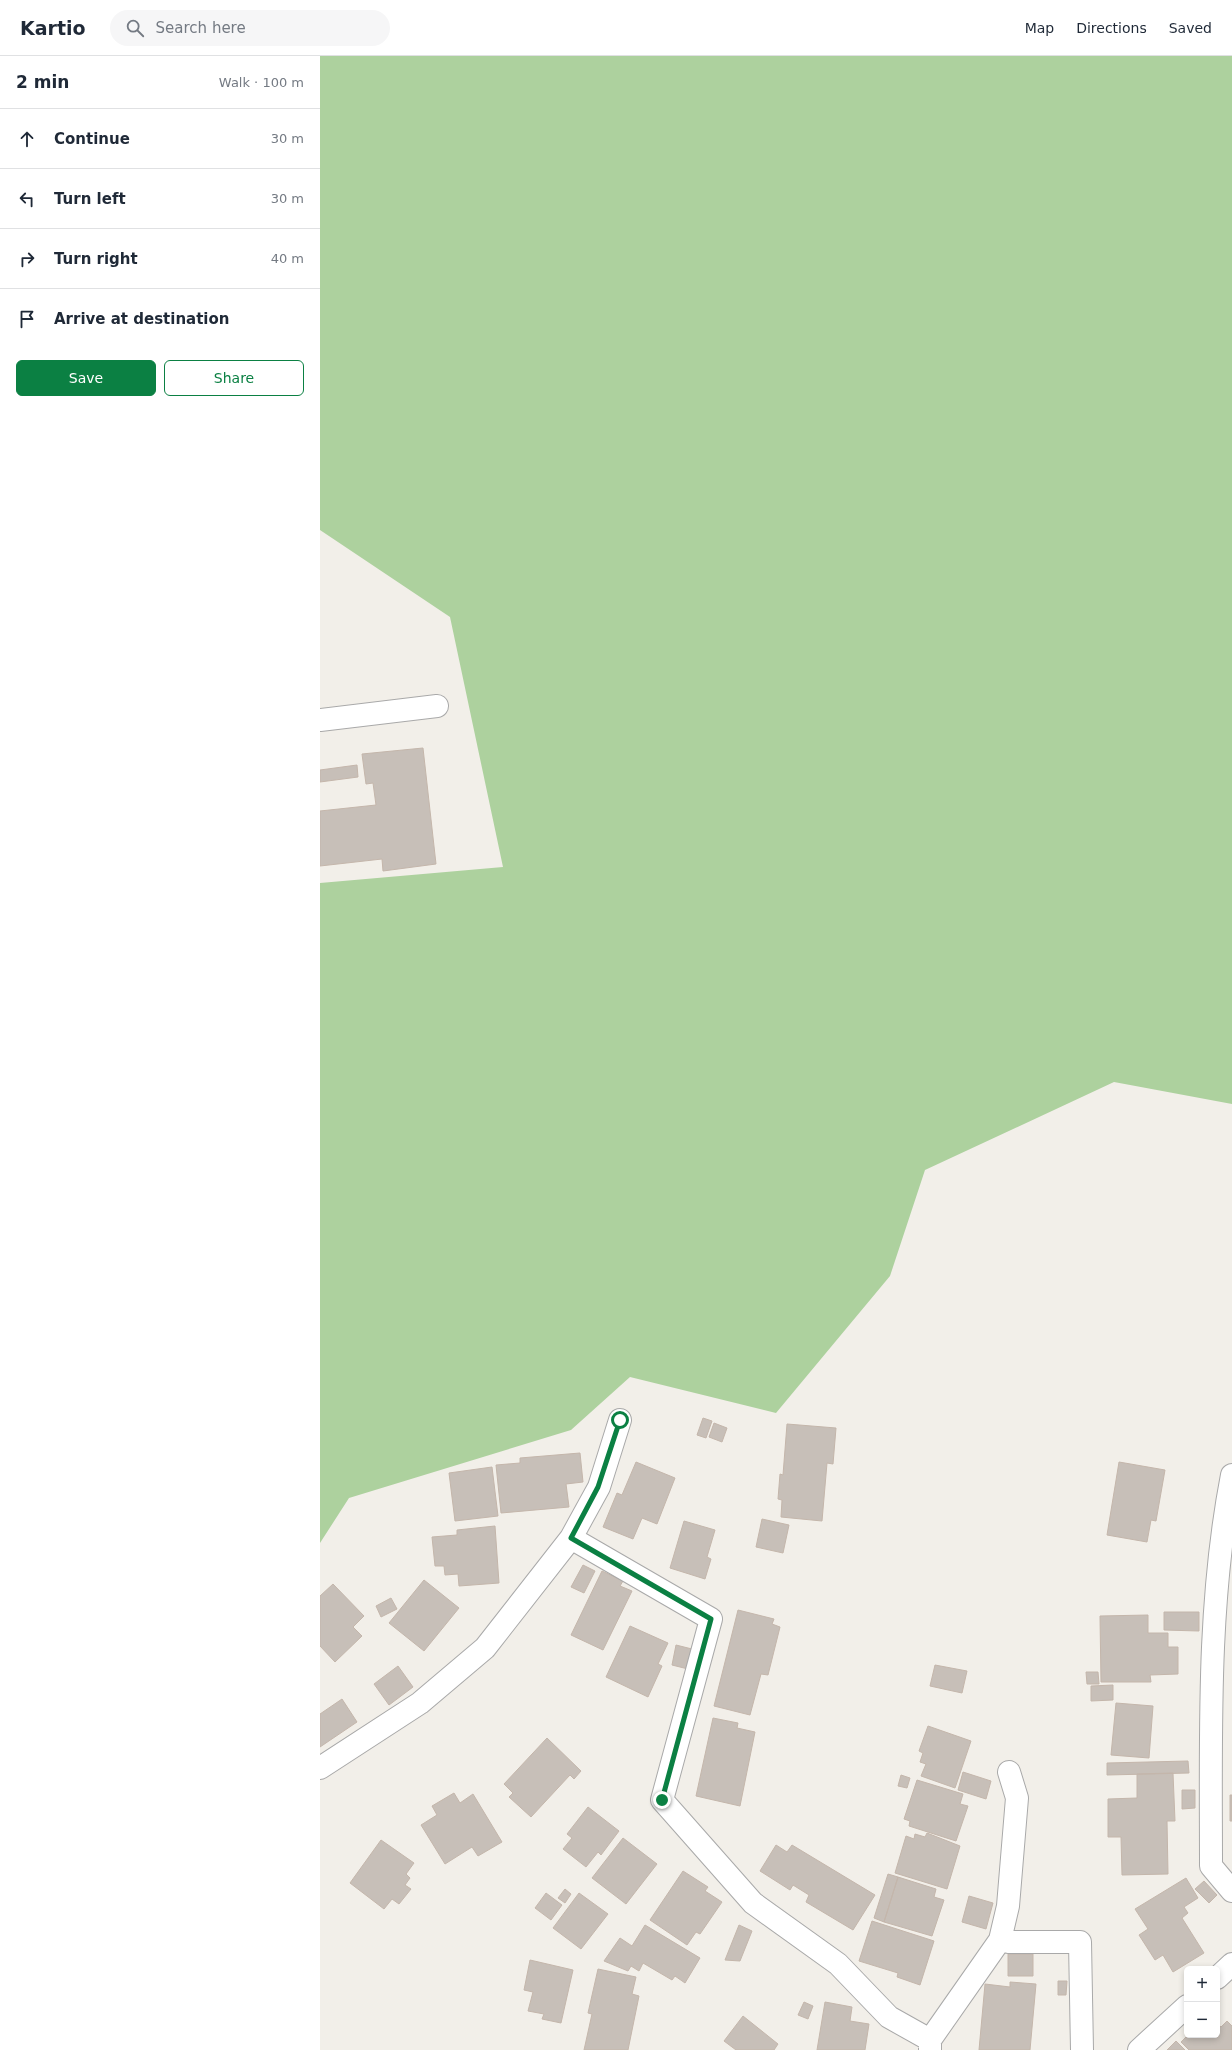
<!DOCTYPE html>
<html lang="en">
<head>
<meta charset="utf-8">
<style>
  body { margin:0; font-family:"DejaVu Sans",sans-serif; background:#f6f6f7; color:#1f2937 }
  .controls { position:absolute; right:12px; bottom:12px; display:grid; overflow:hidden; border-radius:6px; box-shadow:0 2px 6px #0003 }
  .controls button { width:36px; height:36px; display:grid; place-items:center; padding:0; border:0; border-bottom:1px solid #e0e1e3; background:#fff; color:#1f2937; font:20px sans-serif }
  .stop { position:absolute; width:12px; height:12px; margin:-9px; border:3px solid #0b8043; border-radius:50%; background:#fff }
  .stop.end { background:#0b8043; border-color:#fff; box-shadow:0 1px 4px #0008 }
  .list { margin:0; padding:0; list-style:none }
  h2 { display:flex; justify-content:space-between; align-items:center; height:52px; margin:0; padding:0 16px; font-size:17px }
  h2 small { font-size:13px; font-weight:400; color:#747a83 }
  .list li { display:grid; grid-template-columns:26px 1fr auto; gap:12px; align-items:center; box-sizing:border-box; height:60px; padding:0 16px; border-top:1px solid #e0e1e3 }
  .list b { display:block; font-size:15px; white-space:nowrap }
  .list em { font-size:13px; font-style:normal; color:#747a83 }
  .actions { display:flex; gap:8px; padding:12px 16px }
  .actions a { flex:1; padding:9px 0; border:1px solid #0b8043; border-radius:6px; text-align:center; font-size:14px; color:#0b8043 }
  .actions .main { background:#0b8043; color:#fff }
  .icon { flex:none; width:22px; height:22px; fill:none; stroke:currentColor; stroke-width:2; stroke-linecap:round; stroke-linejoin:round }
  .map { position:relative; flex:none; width:912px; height:1994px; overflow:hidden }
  header { display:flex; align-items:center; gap:24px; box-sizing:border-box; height:56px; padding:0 20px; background:#fff; border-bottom:1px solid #e0e1e3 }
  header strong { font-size:19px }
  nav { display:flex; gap:22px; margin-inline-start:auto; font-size:14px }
  .search { width:280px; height:36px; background:#f6f6f7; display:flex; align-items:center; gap:10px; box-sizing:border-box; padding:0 14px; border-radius:22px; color:#747a83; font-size:15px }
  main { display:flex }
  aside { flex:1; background:#fff }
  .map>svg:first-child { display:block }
  .forest { fill:#add19e }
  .building { fill:#c7bfb8; stroke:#c4b6ab }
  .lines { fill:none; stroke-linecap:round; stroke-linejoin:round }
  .minor-casing { stroke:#a9a9a9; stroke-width:24 }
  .minor { stroke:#fff; stroke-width:22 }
  .route { stroke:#0b8043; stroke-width:5 }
</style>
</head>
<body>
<header>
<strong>Kartio</strong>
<div class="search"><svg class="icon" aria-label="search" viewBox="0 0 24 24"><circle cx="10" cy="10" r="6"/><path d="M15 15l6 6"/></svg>Search here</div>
<nav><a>Map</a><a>Directions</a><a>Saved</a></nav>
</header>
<main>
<aside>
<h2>2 min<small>Walk · 100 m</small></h2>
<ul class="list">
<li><svg class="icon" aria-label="ahead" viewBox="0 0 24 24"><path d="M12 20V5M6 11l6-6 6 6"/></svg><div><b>Continue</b></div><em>30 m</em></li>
<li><svg class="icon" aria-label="left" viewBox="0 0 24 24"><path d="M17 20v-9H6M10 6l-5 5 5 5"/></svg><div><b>Turn left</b></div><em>30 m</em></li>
<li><svg class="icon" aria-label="right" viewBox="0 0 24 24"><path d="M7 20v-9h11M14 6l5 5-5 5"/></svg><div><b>Turn right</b></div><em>40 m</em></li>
<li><svg class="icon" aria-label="arrive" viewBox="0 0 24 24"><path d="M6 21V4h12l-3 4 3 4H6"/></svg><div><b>Arrive at destination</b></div></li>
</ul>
<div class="actions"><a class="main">Save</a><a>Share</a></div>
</aside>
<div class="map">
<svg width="912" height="1994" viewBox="0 0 912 1994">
  <rect width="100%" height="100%" fill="#f2efe9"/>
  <!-- forest -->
  <path class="forest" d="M0,0H912V1048L794,1026L605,1114L570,1220L456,1357L310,1321L251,1374L29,1442L0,1487V827L183,811L130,561L0,474Z"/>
  <!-- building -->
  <path class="building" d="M103,692L116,808L63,815L62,803L0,810V755L56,749L53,727L46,728L42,698Z
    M37,709L38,721L0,726V714Z
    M383,1362L392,1365L386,1382L377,1379Z
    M394,1367L407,1372L402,1386L389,1381Z
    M467,1368L516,1372L513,1408L507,1407L502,1465L461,1461L462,1444L458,1443L460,1418L463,1419Z
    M260,1397L263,1426L246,1428L249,1451L181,1457L176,1409L200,1407V1402Z
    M316,1406L355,1422L337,1468L322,1462L313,1483L283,1471L297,1437L302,1439Z
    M799,1406L845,1414L836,1465L831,1464L827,1486L787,1479Z
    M172,1411L178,1460L135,1465L129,1417Z
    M442,1463L469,1469L463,1497L436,1491Z
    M364,1465L395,1474L387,1501L391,1503L385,1523L350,1512Z
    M175,1470L179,1527L139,1530L138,1518L125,1519L124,1510H115L112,1481L137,1479V1474Z
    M263,1509L275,1515L264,1537L251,1531Z
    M282,1515L303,1525L300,1530L312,1535L283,1594L251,1579Z
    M104,1524L139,1552L104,1595L69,1567Z
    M13,1528L44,1560L33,1571L42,1580L15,1606L0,1590V1540Z
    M71,1542L77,1553L61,1561L56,1550Z
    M418,1554L454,1563L452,1568L460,1571L448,1619L441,1618L430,1659L394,1650Z
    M844,1556H879V1575L844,1574Z
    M828,1559V1577H848V1591H858V1618L830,1619L831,1626H781L780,1560Z
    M310,1570L348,1587L338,1608L342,1610L328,1641L286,1621Z
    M356,1589L372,1593L368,1613L352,1609Z
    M615,1609L647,1615L642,1637L610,1630Z
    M78,1610L93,1631L69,1649L54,1628Z
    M766,1616H778L779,1628H767Z
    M793,1629V1644L771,1645V1630Z
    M22,1643L37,1666L0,1691V1658Z
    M796,1647L833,1650L829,1702L791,1699Z
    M393,1662L418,1667L417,1672L435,1676L420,1750L376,1740Z
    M608,1670L651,1685L635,1732L601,1720L606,1708L600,1706L603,1697L599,1695Z
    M227,1682L261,1715L254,1723L250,1719L211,1761L189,1741L193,1737L184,1728Z
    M868,1705L869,1717L787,1719V1707Z
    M643,1716L671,1725L666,1743L638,1734Z
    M853,1717L855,1765H847L848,1818L802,1819L801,1781H788V1743L817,1742V1718Z
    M581,1719L590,1722L587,1732L578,1730Z
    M597,1724L643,1738L640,1748L648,1750L636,1785L589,1770L590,1765L584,1763Z
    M862,1734H875V1752L862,1753Z
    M134,1737L140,1747L153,1738L182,1786L158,1800L152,1791L125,1808L101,1769L117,1759L112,1750Z
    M910,1739H912V1765H910Z
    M268,1751L299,1775L281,1799L278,1796L266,1811L243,1793L252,1782L247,1778Z
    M607,1777L640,1790L627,1833L575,1817L586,1780L594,1783L595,1778L605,1781Z
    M303,1782L337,1808L306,1848L272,1822Z
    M61,1784L94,1807L86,1818L90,1822L85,1829L91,1833L79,1848L72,1843L64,1853L30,1827Z
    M456,1789L467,1796L472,1789L555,1839L533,1874L486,1846L489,1839L473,1829L470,1834L440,1815Z
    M363,1815L388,1831L385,1835L402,1846L380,1878L376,1876L367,1889L330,1864Z
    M568,1818L578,1821L564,1866L554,1862Z
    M578,1821L616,1833L614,1841L624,1844L612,1880L564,1866Z
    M866,1822L878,1842L864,1851L868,1857L862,1862L884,1897L853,1916L843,1899L835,1904L819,1879L828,1873L815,1853Z
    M884,1825L897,1839L889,1847L875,1833Z
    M245,1833L251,1838L245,1847L238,1842Z
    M226,1837L242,1849L231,1864L215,1852Z
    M259,1837L288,1858L261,1893L233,1872Z
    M649,1840L673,1847L666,1873L642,1866Z
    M552,1865L614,1885L600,1929L577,1921L578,1917L539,1905Z
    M325,1869L380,1902L365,1927L355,1920L352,1924L323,1907L319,1915L311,1910L308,1915L284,1905L300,1882L312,1890Z
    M419,1869L432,1875L420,1905L405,1904Z
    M688,1898H713V1920H688Z
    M210,1904L253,1914L241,1967L222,1963L224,1958L208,1955L213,1936L204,1934Z
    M278,1913L316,1921L312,1938L319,1940L308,1994H264L272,1958L268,1957Z
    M738,1925H747L746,1939H738Z
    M690,1926L716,1928L710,1994H659L665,1928L690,1931Z
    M484,1946L493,1950L488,1963L478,1959Z
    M505,1946L532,1951L530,1965L549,1968L545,1994H497Z
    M423,1960L458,1988L454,1994H416L404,1985Z
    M907,1965L912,1970V1994H869L861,1986L868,1979H897V1968L901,1971Z
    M856,1985L865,1994H847Z"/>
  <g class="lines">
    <!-- minor casing -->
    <g class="minor-casing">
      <path id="minor" d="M0,664L117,650
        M912,1419C887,1548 891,1680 891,1810L912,1835
        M251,1482L391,1563L342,1744L433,1847L518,1908L569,1961L610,1984
        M0,1712L100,1647L165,1592L251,1482L279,1431L300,1364
        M689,1716L697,1742L688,1850L680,1884L689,1886H760L762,1994
        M897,1922L912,1908
        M610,1994V1984L680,1884
        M819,1994L867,1950"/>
    </g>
    <!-- minor -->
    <use href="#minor" class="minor"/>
  </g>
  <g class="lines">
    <!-- route -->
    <path class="route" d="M300,1364L278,1431L251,1482L391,1563L342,1744"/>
  </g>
</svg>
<div class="controls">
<button>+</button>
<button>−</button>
</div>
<div class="stop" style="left:300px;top:1364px"></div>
<div class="stop end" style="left:342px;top:1744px"></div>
</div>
</main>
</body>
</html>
